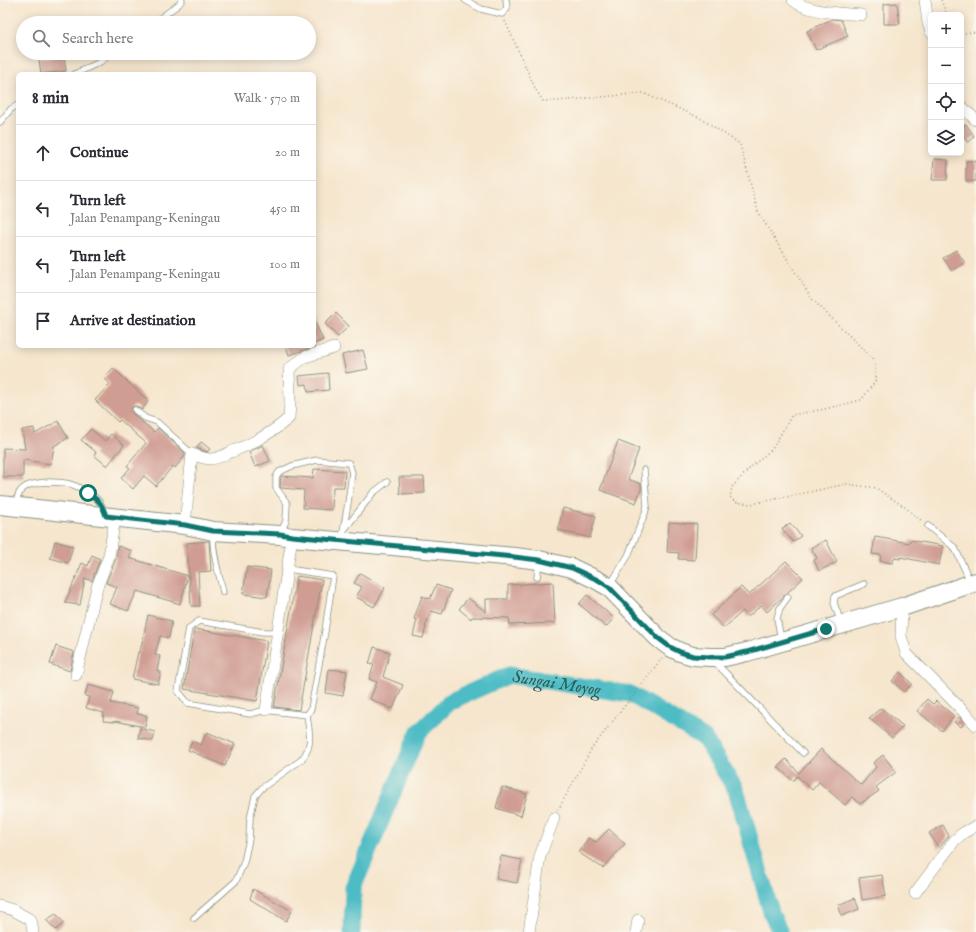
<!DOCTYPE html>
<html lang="en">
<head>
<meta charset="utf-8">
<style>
  body { margin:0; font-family:"IM FELL English",serif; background:#f2f2f3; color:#2b2b33 }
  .controls { position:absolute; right:12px; top:12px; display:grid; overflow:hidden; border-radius:6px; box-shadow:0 2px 10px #0003 }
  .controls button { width:36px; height:36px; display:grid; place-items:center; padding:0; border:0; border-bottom:1px solid #e1e1e2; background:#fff; color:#2b2b33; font:20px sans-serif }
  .stop { position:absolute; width:12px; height:12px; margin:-9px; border:3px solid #0f766e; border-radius:50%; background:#fff }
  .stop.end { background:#0f766e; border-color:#fff; box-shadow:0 1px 4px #0008 }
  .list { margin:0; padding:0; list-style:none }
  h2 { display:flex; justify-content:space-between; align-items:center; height:52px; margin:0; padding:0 16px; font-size:17px }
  h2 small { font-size:13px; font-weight:400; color:#7c7c81 }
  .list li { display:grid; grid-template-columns:26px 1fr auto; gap:12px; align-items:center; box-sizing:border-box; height:56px; padding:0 16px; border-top:1px solid #e1e1e2 }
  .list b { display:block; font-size:15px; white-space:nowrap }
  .list p { margin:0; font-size:13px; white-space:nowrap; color:#7c7c81 }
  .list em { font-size:13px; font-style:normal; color:#7c7c81 }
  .icon { flex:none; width:22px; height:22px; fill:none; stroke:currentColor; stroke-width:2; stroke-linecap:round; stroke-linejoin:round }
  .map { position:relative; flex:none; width:976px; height:932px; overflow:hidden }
  .search { position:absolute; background:#fff; box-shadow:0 2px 10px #0003; left:16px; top:16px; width:300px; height:44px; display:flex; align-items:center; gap:10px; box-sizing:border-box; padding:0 14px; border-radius:22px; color:#7c7c81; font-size:15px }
  .panel { position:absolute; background:#fff; box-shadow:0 2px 10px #0003; left:16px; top:72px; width:300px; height:276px; border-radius:6px }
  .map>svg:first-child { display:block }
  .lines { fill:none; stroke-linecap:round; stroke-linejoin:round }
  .river { stroke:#4ebcc5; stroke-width:17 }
  .building { fill:#d09d93 }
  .service-casing { stroke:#8a9281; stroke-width:7 }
  .minor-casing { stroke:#8a9281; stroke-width:12 }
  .primary-casing { stroke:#8a9281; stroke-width:20 }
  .path { stroke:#8a9281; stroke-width:1.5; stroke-dasharray:1 3; stroke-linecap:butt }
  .service { stroke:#fff; stroke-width:5.5 }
  .minor { stroke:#fff; stroke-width:11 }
  .primary { stroke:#fff; stroke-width:18 }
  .route { stroke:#0f766e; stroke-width:5 }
  .labels { text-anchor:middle; stroke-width:3; stroke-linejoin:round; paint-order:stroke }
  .water-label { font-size:17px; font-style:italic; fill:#2b5d58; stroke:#fbf7ec }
</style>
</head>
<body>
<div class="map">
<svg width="976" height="932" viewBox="0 0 976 932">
  <rect width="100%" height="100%" fill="#fbf7ec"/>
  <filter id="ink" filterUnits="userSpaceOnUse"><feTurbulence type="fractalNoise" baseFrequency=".025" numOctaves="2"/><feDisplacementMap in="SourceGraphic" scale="8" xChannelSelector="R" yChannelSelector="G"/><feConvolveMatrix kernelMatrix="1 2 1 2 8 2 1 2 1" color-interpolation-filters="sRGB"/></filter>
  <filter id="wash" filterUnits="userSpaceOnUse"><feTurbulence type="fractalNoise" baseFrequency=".012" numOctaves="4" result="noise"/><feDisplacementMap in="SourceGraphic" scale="16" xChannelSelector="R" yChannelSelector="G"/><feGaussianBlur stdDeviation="0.9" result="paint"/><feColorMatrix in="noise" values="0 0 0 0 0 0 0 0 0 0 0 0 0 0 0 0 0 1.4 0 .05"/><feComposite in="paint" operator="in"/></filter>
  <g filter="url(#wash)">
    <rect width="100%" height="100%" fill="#f6e6ce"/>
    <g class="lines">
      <!-- river -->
      <path class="river" id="s1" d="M352,932L353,888L418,733L451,701L509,675L630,694L704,738L736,790L772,915L780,932"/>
    </g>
    <g id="blocks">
      <!-- building -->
      <path class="building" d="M897,3L900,24H884V4Z
        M832,19L841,20L848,36L816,50L807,31Z
        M64,55L66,71L41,74L39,59Z
        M966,124L974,136L968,143L961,131V128Z
        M934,159L948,160L947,180H932Z
        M966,161H976V181H966Z
        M956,250L965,263L952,271L943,258Z
        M336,313L349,326L338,337L325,324Z
        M314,320L323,340L314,344Z
        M286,346H314V347L289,355Z
        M363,350L368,369L346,373L342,355Z
        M113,368L148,401L142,410L136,406L132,407L131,410L132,413L154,432L158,428L185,453V456L175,468L173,466L156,486L144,476L133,489L121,478L130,468L127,466L146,443L120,420L118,422L95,400L110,384L104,378Z
        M328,373L329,390L308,392L307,384L300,385L299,376Z
        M58,421L68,438L54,446L51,464L23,460V477H3V448L25,449L22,430L34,428L35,434Z
        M91,429L105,441L111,434L124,445L107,466L94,455L96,452L81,440Z
        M618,441L639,449L628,479L641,484V489L636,503L600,490Z
        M201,442L210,449L207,452L196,448Z
        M263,445L270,461L255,467L249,452Z
        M314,469L345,471L344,487H333L332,510L303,508L304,490L281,488L280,487L281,476L313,478Z
        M399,477H424L425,493L400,494Z
        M563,508L596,516L590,538L558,530Z
        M669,522L697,524L695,560L678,559L679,553L667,552Z
        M790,523L801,536L793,542L782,529Z
        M875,537L910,543V540L943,546L939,565L900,557V559L894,558L893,563L880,561L881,555L872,554Z
        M826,540L837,562L819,571L814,560L817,558L811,548Z
        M55,541L73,546L68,563L50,558Z
        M209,541L211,571L198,572L200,606H191L187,543Z
        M118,546L132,551L129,558L188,576L180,604L137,591L128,611L110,604L117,587L106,583L116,559Z
        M92,555L100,559L92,581L85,578L80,605L65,603L82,563L88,566Z
        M786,561L803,578L767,612L761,605L748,617L743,611L724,628L711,615L741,587L749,595Z
        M247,567L271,570L267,597L243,594Z
        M360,573L385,588L374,607L356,597L362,587L354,583Z
        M297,576L322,580L299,710L274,707Z
        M553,582L555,623L510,625L509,618L472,617L471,619L459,609L468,598L486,612V599H508V585Z
        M436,585L451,590L442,614L431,611L425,627H426L423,638L413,636L417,620L414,619L422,596L430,599Z
        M587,595L614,618L606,627L579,604Z
        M148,615L172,621L169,638L160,636L155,655L160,656L157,671L161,672L158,684L132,679L138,652H140Z
        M195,629L267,641L257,701L184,689L194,630Z
        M56,646L74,652L70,671L50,664Z
        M374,647L390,652L383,677L403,685L393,709L370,699L377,682L369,679L374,665L369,664Z
        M329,669L347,671L343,696L326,693Z
        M900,672L912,684L904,692L892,681Z
        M88,685L114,692L111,703L138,708L137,714L147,716L145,727L115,721V722L103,721L104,713L86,708L89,697L85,696Z
        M927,699L933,704L936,701L954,716L942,731L917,711Z
        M881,708L903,726L892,738L869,718Z
        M959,717L965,723L961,727L954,722Z
        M140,728L155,732L153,741L138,738Z
        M207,732L235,744L225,766L188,750L192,741L201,745Z
        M821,749L861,785L876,767L873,763L883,755L896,772L876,787L879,791L860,804L852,797L845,805L819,782L812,790L797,776L793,781L778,767L786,759L799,773Z
        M502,787L527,794L521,816L496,808Z
        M943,825L949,836L939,848L929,833Z
        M609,829L625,844L603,868L579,853L588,838L596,842Z
        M501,856L522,860L517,883L496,879Z
        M882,875L886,896L862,900L859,878Z
        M253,889L292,911L286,921L250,899Z
        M855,898L859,909L842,916L838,905Z
        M56,914L64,923L56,930L46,920Z"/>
    </g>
  </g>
  <g filter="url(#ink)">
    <use href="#blocks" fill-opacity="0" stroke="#8a9281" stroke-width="1"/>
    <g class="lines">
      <!-- service casing -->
      <g class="service-casing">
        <path id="service" d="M465,0L481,9L502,14L507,8L506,0
          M154,23L179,4L182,0
          M75,74L100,62L112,53
          M0,122L11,109L18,105
          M135,410L145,418L157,422L192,454
          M17,504C16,485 33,483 48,482C56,482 65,482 73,485C79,487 92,494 97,499C101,503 103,508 105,513
          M928,526L955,548L970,581
          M344,530L373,493L387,482
          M281,532L286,521L287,503L276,488V477L279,472L292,466L317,460L339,462L349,463L352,473L348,503L342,538
          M213,533C212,553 219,573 223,592
          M537,577L539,562
          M610,585L628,556L645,513L647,506L644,470
          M841,623L834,603L835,596L864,584
          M278,632H263L199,621L189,628L178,691L188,703L250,714L266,710L272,711L307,715L311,709L325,631L333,576L288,569
          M781,640L777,618L780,608L788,597
          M714,661L803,753
          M194,918L236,881L244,862L249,839L250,818L255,796L262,788L301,760C314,745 309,733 307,715"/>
      </g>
      <!-- minor casing -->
      <g class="minor-casing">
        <path id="minor" d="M793,0C808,13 842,13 861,15
          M925,0L928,23L931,32
          M961,106L976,120
          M185,525L192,454C198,456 204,459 210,459C217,459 224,455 231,452C252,444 272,433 289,418L290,402L289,369L305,357L334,348
          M902,607L901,636L906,653L964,712L976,725
          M76,675L97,587L109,556L115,517
          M266,710L292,537
          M915,893L955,840L963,833L976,826
          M0,906L13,910L31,920L33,932
          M529,932L540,856L554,818
          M636,932L638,920"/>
      </g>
      <!-- primary casing -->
      <g class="primary-casing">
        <path id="primary" d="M0,505L185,525L213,531L280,535L292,537L515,557L539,560L572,568L597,580L609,587L658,638L670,647L680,652L693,656L710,657H725L747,652L902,607L976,582"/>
      </g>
      <!-- path -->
      <path class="path" d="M941,0L947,15
        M505,21L536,90L543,101H558L643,93L700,118L740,144L758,212L812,299L875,361V382L861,400L825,409L792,415L772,449L751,467L732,487L730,497L735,502L751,504L791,496L846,484L876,488L906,508L923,522
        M961,33L976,32
        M558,810L592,748L662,658"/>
      <!-- service -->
      <use href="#service" class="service"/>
      <!-- minor -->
      <use href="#minor" class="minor"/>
      <!-- primary -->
      <use href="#primary" class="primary"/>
    </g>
  </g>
  <g class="lines" filter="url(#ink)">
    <!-- route -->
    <path class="route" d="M88,493C100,501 102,504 106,516L185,525L213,531L280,534L292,536L514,557L539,560L572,568L598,580L609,587L658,638L670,647L680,652L693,656L710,657H725L747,652L826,629"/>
  </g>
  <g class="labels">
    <!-- water labels -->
    <g class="water-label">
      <text dy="6" stroke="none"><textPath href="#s1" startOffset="370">Sungai Moyog</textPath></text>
    </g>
  </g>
</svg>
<div class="controls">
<button>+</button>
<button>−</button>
<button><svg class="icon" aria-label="locate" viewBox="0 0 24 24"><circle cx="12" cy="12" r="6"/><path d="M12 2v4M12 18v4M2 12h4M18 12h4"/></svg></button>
<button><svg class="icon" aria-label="layers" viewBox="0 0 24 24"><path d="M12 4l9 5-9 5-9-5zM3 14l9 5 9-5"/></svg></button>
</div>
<div class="stop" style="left:88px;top:493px"></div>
<div class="stop end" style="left:826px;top:629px"></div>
<div class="search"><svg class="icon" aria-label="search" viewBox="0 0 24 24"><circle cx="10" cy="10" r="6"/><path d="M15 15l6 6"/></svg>Search here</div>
<section class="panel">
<h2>8 min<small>Walk · 570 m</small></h2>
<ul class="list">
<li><svg class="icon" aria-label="ahead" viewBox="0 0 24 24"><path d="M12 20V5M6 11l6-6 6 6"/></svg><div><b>Continue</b></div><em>20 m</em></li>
<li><svg class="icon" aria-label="left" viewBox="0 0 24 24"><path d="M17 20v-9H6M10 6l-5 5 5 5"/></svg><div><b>Turn left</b><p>Jalan Penampang-Keningau</p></div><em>450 m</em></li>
<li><svg class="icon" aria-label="left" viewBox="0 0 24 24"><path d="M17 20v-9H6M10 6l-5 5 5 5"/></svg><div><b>Turn left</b><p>Jalan Penampang-Keningau</p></div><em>100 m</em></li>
<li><svg class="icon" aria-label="arrive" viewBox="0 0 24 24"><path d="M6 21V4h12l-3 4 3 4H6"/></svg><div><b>Arrive at destination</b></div></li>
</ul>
</section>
</div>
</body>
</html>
